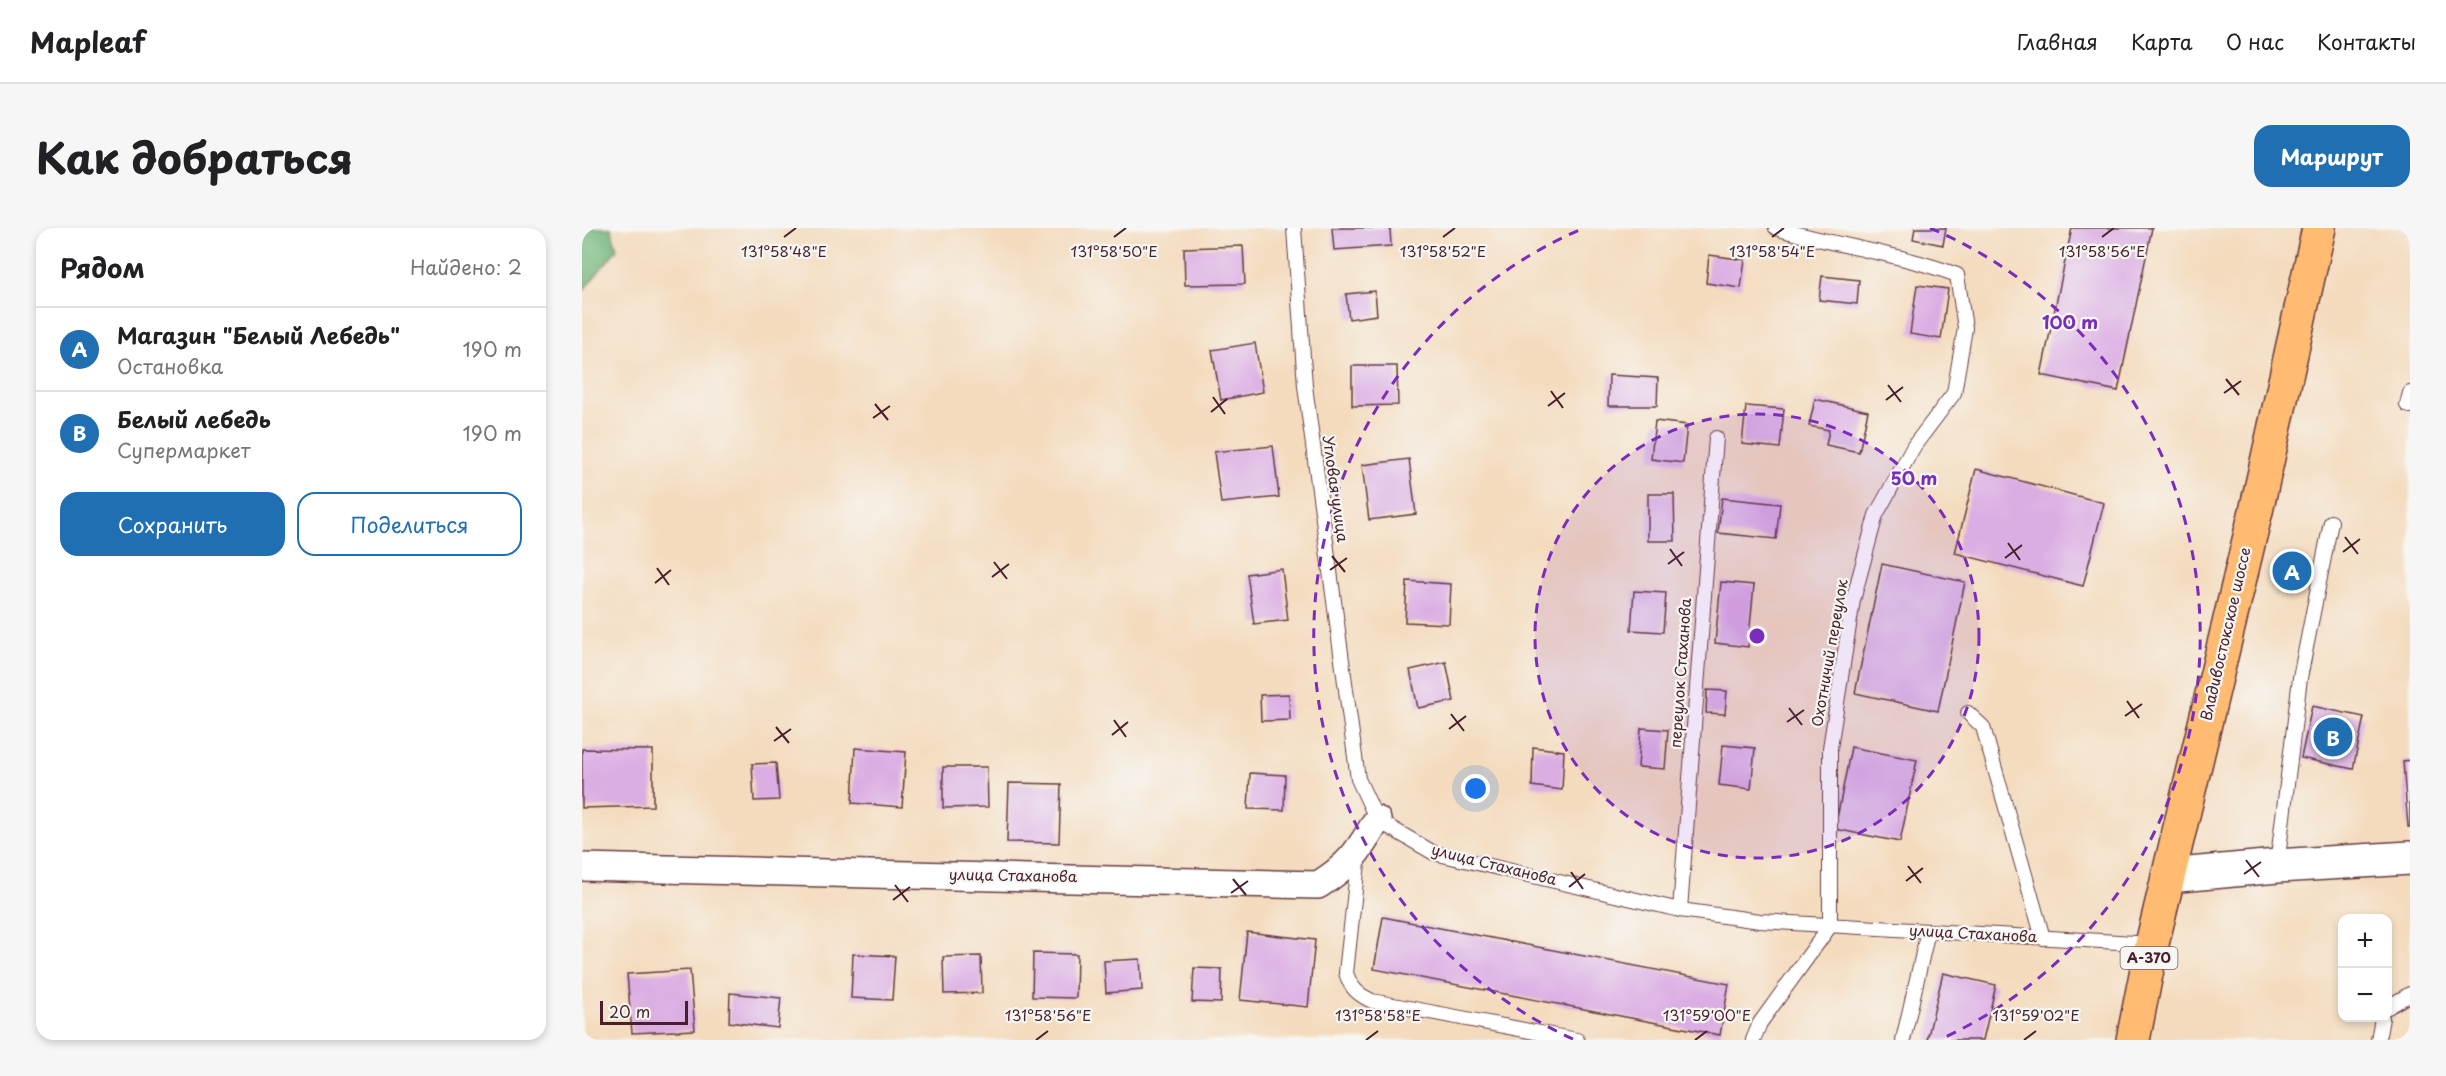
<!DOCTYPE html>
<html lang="ru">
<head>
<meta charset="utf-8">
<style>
  body { margin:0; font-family:"Playpen Sans",sans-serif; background:#f6f6f6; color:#202124 }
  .controls { position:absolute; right:18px; bottom:18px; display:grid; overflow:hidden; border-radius:12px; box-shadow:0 3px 9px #0003 }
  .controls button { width:54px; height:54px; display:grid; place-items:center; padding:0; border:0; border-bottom:2px solid #e0e0e0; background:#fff; color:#202124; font:30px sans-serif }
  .scale { position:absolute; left:18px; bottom:15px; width:88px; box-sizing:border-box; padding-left:6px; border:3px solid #4a1f2b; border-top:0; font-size:16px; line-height:21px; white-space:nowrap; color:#4a1f2b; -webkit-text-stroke:4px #f6f6f2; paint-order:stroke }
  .you { position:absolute; left:894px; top:561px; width:21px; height:21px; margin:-15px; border:4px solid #fff; border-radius:50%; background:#1a73e8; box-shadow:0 0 0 9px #1a73e833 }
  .badge { display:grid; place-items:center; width:39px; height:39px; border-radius:50%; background:#1f6fb2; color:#fff; font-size:20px; font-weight:700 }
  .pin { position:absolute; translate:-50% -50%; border:3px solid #fff; box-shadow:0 2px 6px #0006 }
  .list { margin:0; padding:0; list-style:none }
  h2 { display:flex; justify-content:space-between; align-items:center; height:78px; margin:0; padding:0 24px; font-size:26px }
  h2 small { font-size:20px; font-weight:400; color:#757577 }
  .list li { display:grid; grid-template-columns:39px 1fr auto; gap:18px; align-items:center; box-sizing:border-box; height:84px; padding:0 24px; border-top:2px solid #e0e0e0 }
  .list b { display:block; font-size:22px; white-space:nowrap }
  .list p { margin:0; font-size:20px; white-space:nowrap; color:#757577 }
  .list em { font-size:20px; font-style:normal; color:#757577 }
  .actions { display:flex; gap:12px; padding:18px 24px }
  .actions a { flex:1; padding:14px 0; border:2px solid #1f6fb2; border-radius:18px; text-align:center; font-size:21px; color:#1f6fb2 }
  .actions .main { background:#1f6fb2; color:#fff }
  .map { position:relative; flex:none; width:1828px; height:812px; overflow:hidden; border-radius:18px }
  header { display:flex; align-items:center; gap:36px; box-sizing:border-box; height:84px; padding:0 30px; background:#fff; border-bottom:2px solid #e0e0e0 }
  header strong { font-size:28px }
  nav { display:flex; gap:33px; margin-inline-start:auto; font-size:21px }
  .intro { display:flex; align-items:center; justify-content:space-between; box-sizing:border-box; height:144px; padding:0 36px }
  h1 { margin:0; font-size:42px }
  .button { padding:15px 27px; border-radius:18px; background:#1f6fb2; color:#fff; font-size:21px; font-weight:700 }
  main { display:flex; gap:36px; padding:0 36px }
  aside { flex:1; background:#fff; border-radius:18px; box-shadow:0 3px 9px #0003 }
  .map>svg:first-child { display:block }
  .forest { fill:#6fb478; stroke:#5c6a52; stroke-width:1.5 }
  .building { fill:#dbaee3 }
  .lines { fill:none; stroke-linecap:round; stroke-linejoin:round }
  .service-casing { stroke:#643b41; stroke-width:16 }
  .minor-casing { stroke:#643b41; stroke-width:30 }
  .tertiary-casing { stroke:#643b41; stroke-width:36 }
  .trunk-casing { stroke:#643b41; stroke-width:36 }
  .service { stroke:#fff; stroke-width:14 }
  .minor { stroke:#fff; stroke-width:27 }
  .tertiary { stroke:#fff; stroke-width:33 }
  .trunk { stroke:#febb71; stroke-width:33 }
  .ticks { fill:none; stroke:#4a1f2b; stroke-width:2 }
  .ring { fill:none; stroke:#7b2cbf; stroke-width:3; stroke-dasharray:10 8 }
  .labels { text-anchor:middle; stroke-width:4.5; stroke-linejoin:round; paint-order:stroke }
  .shield { fill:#f6f6f2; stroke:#7e6067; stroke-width:1.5 }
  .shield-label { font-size:14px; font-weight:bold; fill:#4a1f2b }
  .street-label { font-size:15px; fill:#4a1f2b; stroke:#f6f6f2 }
  .ticks-label { font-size:15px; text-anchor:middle; fill:#4a1f2b; stroke:#f6f6f2; stroke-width:4.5; stroke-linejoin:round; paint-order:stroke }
  .centre { fill:#7b2cbf; stroke:#f6f6f2; stroke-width:3 }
  .ring-label { font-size:18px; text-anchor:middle; font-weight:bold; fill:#7b2cbf; stroke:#f6f6f2; stroke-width:4.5; stroke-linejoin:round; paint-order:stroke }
</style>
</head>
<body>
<header>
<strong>Mapleaf</strong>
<nav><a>Главная</a><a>Карта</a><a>О нас</a><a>Контакты</a></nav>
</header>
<div class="intro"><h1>Как добраться</h1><a class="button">Маршрут</a></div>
<main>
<aside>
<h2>Рядом<small>Найдено: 2</small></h2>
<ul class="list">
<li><span class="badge">A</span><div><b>Магазин &quot;Белый Лебедь&quot;</b><p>Остановка</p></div><em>190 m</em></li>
<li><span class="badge">B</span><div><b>Белый лебедь</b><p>Супермаркет</p></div><em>190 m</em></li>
</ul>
<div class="actions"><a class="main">Сохранить</a><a>Поделиться</a></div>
</aside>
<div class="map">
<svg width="1828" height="812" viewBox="0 0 1828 812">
  <rect width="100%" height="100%" fill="#f6f6f2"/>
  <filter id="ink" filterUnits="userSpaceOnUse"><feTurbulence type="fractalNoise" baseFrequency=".0167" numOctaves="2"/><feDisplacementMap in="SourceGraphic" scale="12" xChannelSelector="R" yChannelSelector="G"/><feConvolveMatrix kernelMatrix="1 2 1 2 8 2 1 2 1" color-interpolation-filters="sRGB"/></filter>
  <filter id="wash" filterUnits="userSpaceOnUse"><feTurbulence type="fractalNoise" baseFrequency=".008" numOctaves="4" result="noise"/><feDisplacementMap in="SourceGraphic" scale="24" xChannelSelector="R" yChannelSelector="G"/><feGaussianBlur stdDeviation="1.35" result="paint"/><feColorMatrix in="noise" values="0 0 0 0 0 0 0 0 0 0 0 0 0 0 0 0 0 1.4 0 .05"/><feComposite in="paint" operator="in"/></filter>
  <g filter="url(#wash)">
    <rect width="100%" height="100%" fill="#f4dbbe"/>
    <!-- forest -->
    <path class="forest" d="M0,0H29L35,21L0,64Z"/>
    <g id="blocks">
      <!-- building -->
      <path class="building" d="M750,0H808L809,18L752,22Z
        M1333,0H1364L1361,17L1331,11Z
        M1490,0H1570L1536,163L1459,147Z
        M661,18L663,56L603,57L602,20Z
        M1127,27L1163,32L1159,60L1124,55Z
        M1240,48L1277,52L1275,76L1237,72Z
        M1335,57L1366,61L1359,111L1328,106Z
        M793,63L795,87L767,91L764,66Z
        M673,115L681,164L639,172L630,122Z
        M770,138H815L816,177L770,178Z
        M1027,147L1076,150L1075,178H1026Z
        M1233,171L1286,183L1277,224L1244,217L1247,202L1227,198Z
        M1164,178L1202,181L1198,220L1160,216Z
        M1073,193L1105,197L1101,235L1069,231Z
        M691,218L697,269L639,275L632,224Z
        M827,231L834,286L787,292L780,237Z
        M1394,241L1522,275L1501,358L1373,325Z
        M1066,266H1092L1093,313H1066Z
        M1140,270L1198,276L1194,311L1136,305Z
        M1300,336L1383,354L1356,483L1273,465Z
        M700,341L706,392L672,396L665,346Z
        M825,353L869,356L867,396L823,394Z
        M1139,354L1172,357L1166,419L1133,415Z
        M1052,363L1084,365L1081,404L1049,402Z
        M864,434L872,473L836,480L828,442Z
        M1125,462L1145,463L1143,486L1124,485Z
        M707,466L708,492L679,493L678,467Z
        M1730,478L1782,489L1771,541L1719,530Z
        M1059,500L1086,502L1083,541L1056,539Z
        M1141,517L1173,520L1169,561L1137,557Z
        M951,519L982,523L980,562L950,558Z
        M1269,519L1335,532L1318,614L1253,601Z
        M273,520L324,524L320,579L270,575Z
        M0,521L71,522V578L0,580Z
        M1828,532V599H1826L1821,533Z
        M194,535L197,572L172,573L170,536Z
        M361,539H405L406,579L361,580Z
        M668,545L703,547L702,582L666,581Z
        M427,555L479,556L477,615L425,614Z
        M801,689L1147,756L1138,807L792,741Z
        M665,704L733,712L726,779L658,772Z
        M451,725L495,726L494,770L450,769Z
        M271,726L313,728L310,772L269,770Z
        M399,728L400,765L362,766L361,729Z
        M558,731L560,762L524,765L522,733Z
        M612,740L640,741L639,775L610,774Z
        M108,742L113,802L50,805L45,746Z
        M1361,745L1414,757L1401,812H1345Z
        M148,765L199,770L196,800L147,794Z"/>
    </g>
  </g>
  <g filter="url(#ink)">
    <use href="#blocks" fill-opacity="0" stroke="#643b41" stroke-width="1.5"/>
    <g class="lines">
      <!-- service casing -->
      <g class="service-casing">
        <path id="service" d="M712,0L723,158L776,551L795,592L852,625L1098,682L1178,693L1570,716
          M1828,165L1825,177L1828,178
          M1386,485L1401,499L1461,710
          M777,625L764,745C769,760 775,766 790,773L995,812
          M1695,638L1718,450L1749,294
          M1098,682L1134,210
          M1806,779L1828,766
          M1171,812L1178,795L1248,698V520L1271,372L1294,287L1332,218L1372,165L1383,100L1375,47C1316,25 1254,18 1194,0
          M1321,812L1346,703
          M1796,812L1800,790"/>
      </g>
      <!-- minor casing -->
      <g class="minor-casing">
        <path id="minor" d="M0,639L736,657C767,638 777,623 795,592"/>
      </g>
      <!-- tertiary casing -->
      <g class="tertiary-casing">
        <path id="tertiary" d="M1586,648L1695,638L1828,630"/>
      </g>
      <!-- trunk casing -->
      <g class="trunk-casing">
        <path id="trunk" d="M1551,812L1570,716L1675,279L1737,0"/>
      </g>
      <!-- service -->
      <use href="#service" class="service"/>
      <!-- minor -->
      <use href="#minor" class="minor"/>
      <!-- tertiary -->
      <use href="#tertiary" class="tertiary"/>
      <!-- trunk -->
      <use href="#trunk" class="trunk"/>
    </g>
  </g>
  <!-- ticks -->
  <path class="ticks" d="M202,9L214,0M532,9L544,0M861,9L873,0M1190,9L1202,0M1520,9L1532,0M1644,151L1657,167M1306,157L1319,174M969,163L981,180M1642,165L1659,153M631,169L643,186M1304,172L1321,159M293,176L306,192M966,178L983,165M629,184L645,171M291,190L308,178M1763,309L1776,326M1426,315L1438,332M1088,321L1100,338M1761,324L1778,311M750,328L763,344M1423,330L1440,317M412,334L425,351M1086,336L1102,324M75,340L87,357M748,342L765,330M410,349L427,336M73,355L89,342M1545,473L1557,490M1207,480L1220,497M869,486L882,503M1543,488L1560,476M532,492L544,509M1205,494L1222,482M194,499L207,515M867,501L884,488M530,507L546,494M192,513L209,501M1664,632L1677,649M1326,638L1339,655M989,644L1001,661M1662,646L1679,634M651,651L664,667M1324,653L1341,640M313,657L326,674M987,659L1003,646M649,665L666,653M311,672L328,659M454,812L466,803M784,812L796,803M1113,812L1125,803M1442,812L1454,803"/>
  <!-- distance rings -->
  <circle cx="1175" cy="408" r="222" fill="#7b2cbf" fill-opacity=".12"/>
  <g class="ring">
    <circle cx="1175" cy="408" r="222"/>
    <path d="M991 811A443 443 0 0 1 1002 0M1348 0A443 443 0 0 1 1359 811"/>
  </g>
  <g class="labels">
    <!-- shield labels -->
    <rect class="shield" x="1538.5" y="719" width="57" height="22" rx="4.5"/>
    <g class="shield-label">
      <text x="1567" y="735">А-370</text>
    </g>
    <!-- street labels -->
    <g class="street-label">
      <text transform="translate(753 261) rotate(82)" y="5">Угловая улица</text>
      <text transform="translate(1644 406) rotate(-77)" y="5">Владивостокское шоссе</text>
      <text transform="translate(1248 425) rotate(-80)" y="5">Охотничий переулок</text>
      <text transform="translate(1099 445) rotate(-86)" y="5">переулок Стаханова</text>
      <text transform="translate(912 637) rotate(14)" y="5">улица Стаханова</text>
      <text transform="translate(431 648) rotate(1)" y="5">улица Стаханова</text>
      <text transform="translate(1391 706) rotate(3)" y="5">улица Стаханова</text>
    </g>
  </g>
  <g class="ticks-label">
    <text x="202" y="29">131°58'48"E</text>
    <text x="532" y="29">131°58'50"E</text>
    <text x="861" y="29">131°58'52"E</text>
    <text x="1190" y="29">131°58'54"E</text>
    <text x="1520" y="29">131°58'56"E</text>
    <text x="466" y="793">131°58'56"E</text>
    <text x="796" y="793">131°58'58"E</text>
    <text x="1125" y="793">131°59'00"E</text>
    <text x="1454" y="793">131°59'02"E</text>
  </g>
  <circle cx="1175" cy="408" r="9" class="centre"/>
  <g class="ring-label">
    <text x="1488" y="101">100 m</text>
    <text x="1332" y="257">50 m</text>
  </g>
</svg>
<div class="controls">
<button>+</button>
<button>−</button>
</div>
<div class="scale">20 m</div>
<div class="you"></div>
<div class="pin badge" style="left:1710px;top:343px">A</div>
<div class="pin badge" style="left:1751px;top:509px">B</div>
</div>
</main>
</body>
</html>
